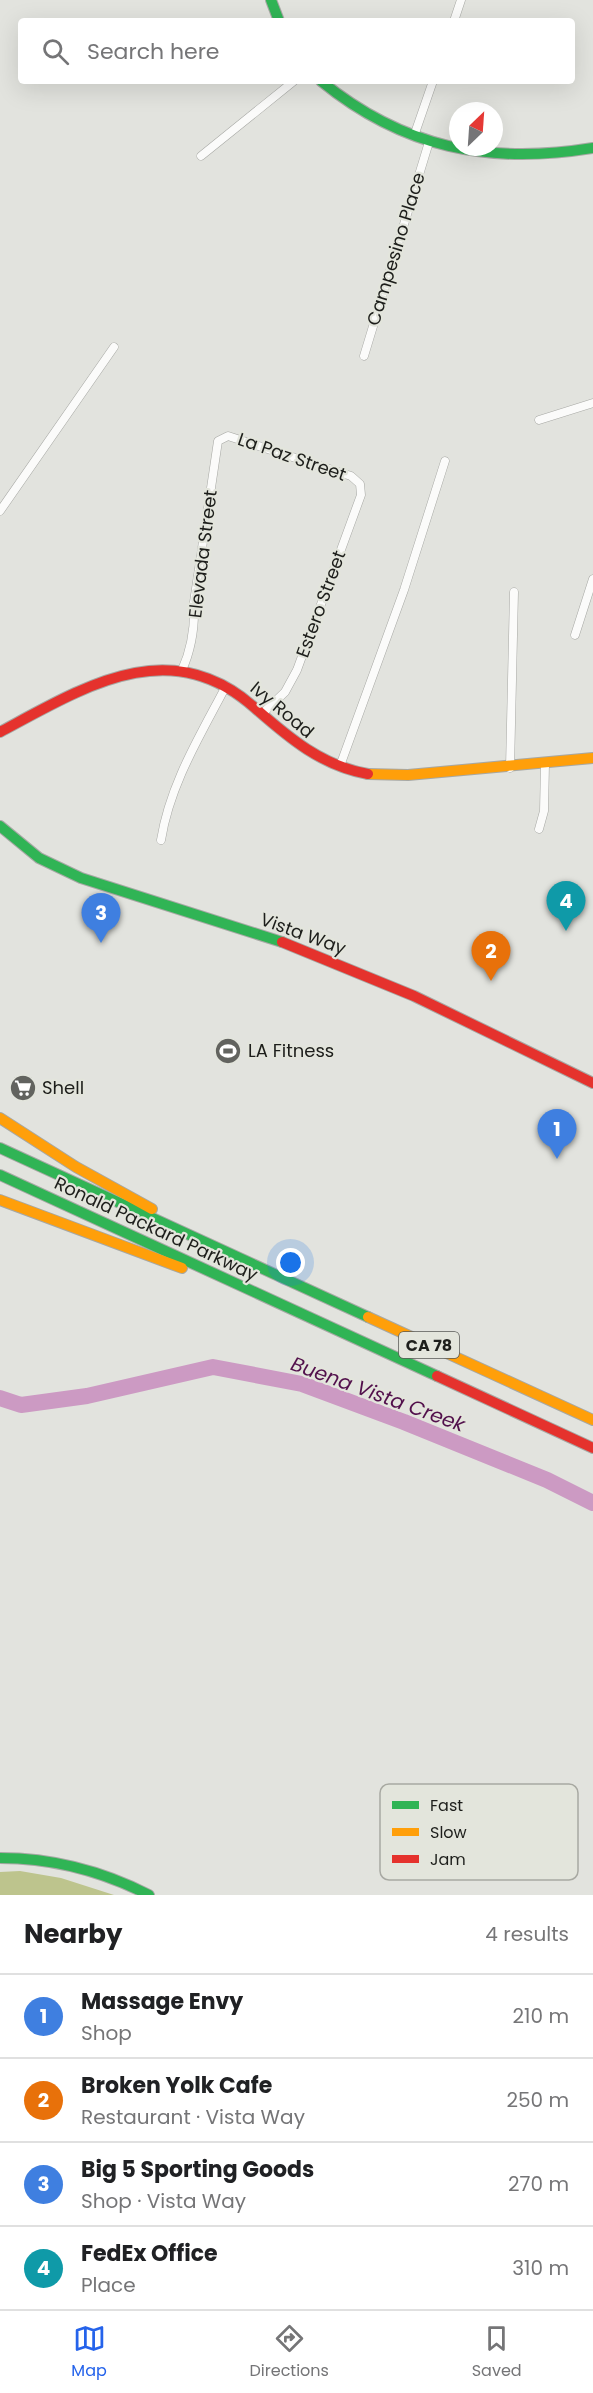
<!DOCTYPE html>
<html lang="en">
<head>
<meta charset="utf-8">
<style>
  body { margin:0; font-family:Poppins,sans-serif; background:#f6f6f6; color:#202124 }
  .compass { position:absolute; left:449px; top:102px; width:54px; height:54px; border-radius:50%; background:#fff; box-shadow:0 6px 24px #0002; rotate:25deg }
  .you { position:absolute; left:291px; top:1263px; width:21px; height:21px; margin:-15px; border:4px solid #fff; border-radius:50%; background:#1a73e8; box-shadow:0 0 0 9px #1a73e833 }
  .badge { display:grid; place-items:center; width:39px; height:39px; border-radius:50%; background:#2563eb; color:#fff; font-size:20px; font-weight:700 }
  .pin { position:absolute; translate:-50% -50px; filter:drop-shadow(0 2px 3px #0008) }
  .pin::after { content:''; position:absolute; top:32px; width:21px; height:18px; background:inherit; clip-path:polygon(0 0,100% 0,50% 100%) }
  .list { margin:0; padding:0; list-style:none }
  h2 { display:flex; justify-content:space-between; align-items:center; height:78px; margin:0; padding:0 24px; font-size:26px }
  h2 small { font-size:20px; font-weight:400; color:#757577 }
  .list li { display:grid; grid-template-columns:39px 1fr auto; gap:18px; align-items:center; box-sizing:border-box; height:84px; padding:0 24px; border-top:2px solid #e0e0e0 }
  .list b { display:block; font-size:22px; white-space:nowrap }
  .list p { margin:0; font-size:20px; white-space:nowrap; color:#757577 }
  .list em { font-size:20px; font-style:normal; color:#757577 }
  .icon { flex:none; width:33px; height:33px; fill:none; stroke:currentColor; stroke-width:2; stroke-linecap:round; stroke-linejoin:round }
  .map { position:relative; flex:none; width:593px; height:1895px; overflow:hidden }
  .search { position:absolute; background:#fff; box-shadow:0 6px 24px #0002; left:18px; right:18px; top:18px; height:66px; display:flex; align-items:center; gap:15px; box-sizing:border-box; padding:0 21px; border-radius:6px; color:#757577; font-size:22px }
  .sheet { height:414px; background:#fff }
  nav { display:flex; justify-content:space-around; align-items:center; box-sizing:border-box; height:84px; border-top:2px solid #e0e0e0; background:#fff; font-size:16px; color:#757577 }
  nav a { display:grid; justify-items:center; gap:3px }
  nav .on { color:#2563eb }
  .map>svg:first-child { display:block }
  .forest { fill:#bdc48d }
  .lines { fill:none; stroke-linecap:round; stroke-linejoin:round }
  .river { stroke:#cc9ac3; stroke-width:16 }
  .street-casing { stroke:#a7a8a4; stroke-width:9 }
  .fast-casing { stroke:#a7a8a4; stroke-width:12 }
  .slow-casing { stroke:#a7a8a4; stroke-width:12 }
  .jam-casing { stroke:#a7a8a4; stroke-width:12 }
  .street { stroke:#fbfbfa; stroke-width:8 }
  .fast { stroke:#30b455; stroke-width:10 }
  .slow { stroke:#ff9f0a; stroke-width:10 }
  .jam { stroke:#e5322d; stroke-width:10 }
  .labels { text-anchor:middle; stroke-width:4.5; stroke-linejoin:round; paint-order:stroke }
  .shield { fill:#e3e5dc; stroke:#585a55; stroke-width:1.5 }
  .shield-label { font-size:16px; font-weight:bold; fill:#1d1e1b }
  .street-label { font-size:18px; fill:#1d1e1b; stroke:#e3e5dc }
  .poi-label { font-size:18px; fill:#1d1e1b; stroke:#e3e5dc; text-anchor:start }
  .water-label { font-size:20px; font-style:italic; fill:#52104c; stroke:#e3e5dc }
  .key { fill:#e3e5dc; stroke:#a8a9a2; stroke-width:1.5 }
  .key-label { font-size:16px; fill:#1d1e1b }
</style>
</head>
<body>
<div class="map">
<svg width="593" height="1895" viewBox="0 0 593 1895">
  <rect width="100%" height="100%" fill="#e2e3de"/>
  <!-- forest -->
  <path class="forest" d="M20,1871L61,1878L114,1895H0V1872Z"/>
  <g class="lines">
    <!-- river -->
    <path class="river" d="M0,1398L21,1405L87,1396L213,1367L302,1384L404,1422L547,1480L593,1503"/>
    <!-- street casing -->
    <g class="street-casing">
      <path id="street" d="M454,21L461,0
        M414,136L433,81
        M201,156L294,81
        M364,356L429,142
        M539,420L593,403
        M0,511L114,347
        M575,635L593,579
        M182,670C192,648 195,627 194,602L218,441L228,436L351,476L360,484L361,495L297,670L285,692L262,714
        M340,766L404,590L445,461
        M510,768L514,592
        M539,829L544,811L545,764
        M161,840C170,784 200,736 226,686"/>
    </g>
    <!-- fast casing -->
    <g class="fast-casing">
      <path id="fast" d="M271,0L279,21
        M321,81C403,148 489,165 593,148
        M0,826L39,858L81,878L282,942
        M0,1148L368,1317
        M0,1175L437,1376
        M0,1858C53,1858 102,1871 149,1895"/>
    </g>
    <!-- slow casing -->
    <g class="slow-casing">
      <path id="slow" d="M368,774L408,775L593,758
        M0,1118L76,1167L152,1209
        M0,1200L182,1268
        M368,1317L593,1420"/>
    </g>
    <!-- jam casing -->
    <g class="jam-casing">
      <path id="jam" d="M0,732C84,687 170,632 255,708C289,738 322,766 368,774
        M282,942L414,996L593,1083
        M437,1376L593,1448"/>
    </g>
    <!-- street -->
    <use href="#street" class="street"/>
    <!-- fast -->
    <use href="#fast" class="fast"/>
    <!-- slow -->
    <use href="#slow" class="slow"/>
    <!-- jam -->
    <use href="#jam" class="jam"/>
  </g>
  <!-- icons -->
  <defs>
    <g id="stadium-disc" transform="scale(1.35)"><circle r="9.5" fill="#62635f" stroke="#e3e5dc"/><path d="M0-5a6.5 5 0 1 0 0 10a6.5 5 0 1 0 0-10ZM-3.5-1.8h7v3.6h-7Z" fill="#fff"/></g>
    <g id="supermarket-disc" transform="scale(1.35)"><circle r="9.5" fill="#62635f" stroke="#e3e5dc"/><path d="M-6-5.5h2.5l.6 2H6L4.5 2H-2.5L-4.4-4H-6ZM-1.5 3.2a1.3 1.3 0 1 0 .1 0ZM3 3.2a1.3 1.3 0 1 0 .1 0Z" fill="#fff"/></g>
  </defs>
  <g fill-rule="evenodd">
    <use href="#stadium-disc" x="228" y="1051"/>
    <use href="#supermarket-disc" x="23" y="1088"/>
  </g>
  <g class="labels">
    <!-- shield labels -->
    <rect class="shield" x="399" y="1332" width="60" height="26" rx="4.5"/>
    <g class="shield-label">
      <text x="429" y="1351">CA 78</text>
    </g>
    <!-- street labels -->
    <g class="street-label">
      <text transform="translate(396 249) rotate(-73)" y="6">Campesino Place</text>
      <text transform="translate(292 457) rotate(19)" y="6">La Paz Street</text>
      <text transform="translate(203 554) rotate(-83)" y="6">Elevada Street</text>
      <text transform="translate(321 604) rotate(-70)" y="6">Estero Street</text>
      <text transform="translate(282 710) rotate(40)" y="6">Ivy Road</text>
      <text transform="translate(303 934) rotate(20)" y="6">Vista Way</text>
      <text transform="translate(156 1229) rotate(25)" y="6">Ronald Packard Parkway</text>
    </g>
    <!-- poi labels -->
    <g class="poi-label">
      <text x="248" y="1057">LA Fitness</text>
      <text x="42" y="1094">Shell</text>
    </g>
    <!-- water labels -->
    <g class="water-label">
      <text transform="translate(378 1394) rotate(20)" y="7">Buena Vista Creek</text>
    </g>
  </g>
  <!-- legend -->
  <rect x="380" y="1784" width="198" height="96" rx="9" class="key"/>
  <rect x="392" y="1801" width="27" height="8" fill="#30b455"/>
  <rect x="392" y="1828" width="27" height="8" fill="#ff9f0a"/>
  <rect x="392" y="1855" width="27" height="8" fill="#e5322d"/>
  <g class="key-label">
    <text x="430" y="1811">Fast</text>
    <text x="430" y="1838">Slow</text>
    <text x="430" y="1865">Jam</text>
  </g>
</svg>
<svg class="compass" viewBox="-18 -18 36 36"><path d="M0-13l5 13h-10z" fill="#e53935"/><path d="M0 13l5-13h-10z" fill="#757577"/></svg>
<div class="you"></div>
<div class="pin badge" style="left:557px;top:1159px;background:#3f7fe0">1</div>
<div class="pin badge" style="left:491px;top:981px;background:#e8710a">2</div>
<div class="pin badge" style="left:101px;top:943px;background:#3f7fe0">3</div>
<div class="pin badge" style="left:566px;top:931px;background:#0f9aa8">4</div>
<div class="search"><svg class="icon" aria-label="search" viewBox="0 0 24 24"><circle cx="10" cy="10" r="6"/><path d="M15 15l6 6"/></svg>Search here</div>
</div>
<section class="sheet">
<h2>Nearby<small>4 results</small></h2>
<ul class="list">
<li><span class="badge" style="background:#3f7fe0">1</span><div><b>Massage Envy</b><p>Shop</p></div><em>210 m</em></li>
<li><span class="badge" style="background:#e8710a">2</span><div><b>Broken Yolk Cafe</b><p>Restaurant · Vista Way</p></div><em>250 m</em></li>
<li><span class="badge" style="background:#3f7fe0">3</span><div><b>Big 5 Sporting Goods</b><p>Shop · Vista Way</p></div><em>270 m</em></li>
<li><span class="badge" style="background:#0f9aa8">4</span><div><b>FedEx Office</b><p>Place</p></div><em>310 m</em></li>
</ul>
</section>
<nav>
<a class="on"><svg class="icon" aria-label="map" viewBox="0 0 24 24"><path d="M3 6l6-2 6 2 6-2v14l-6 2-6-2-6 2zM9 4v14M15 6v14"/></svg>Map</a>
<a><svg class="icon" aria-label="directions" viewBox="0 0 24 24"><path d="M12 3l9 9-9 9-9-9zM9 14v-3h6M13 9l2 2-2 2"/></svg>Directions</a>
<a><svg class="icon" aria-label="saved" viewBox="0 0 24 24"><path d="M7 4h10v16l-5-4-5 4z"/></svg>Saved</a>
</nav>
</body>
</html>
